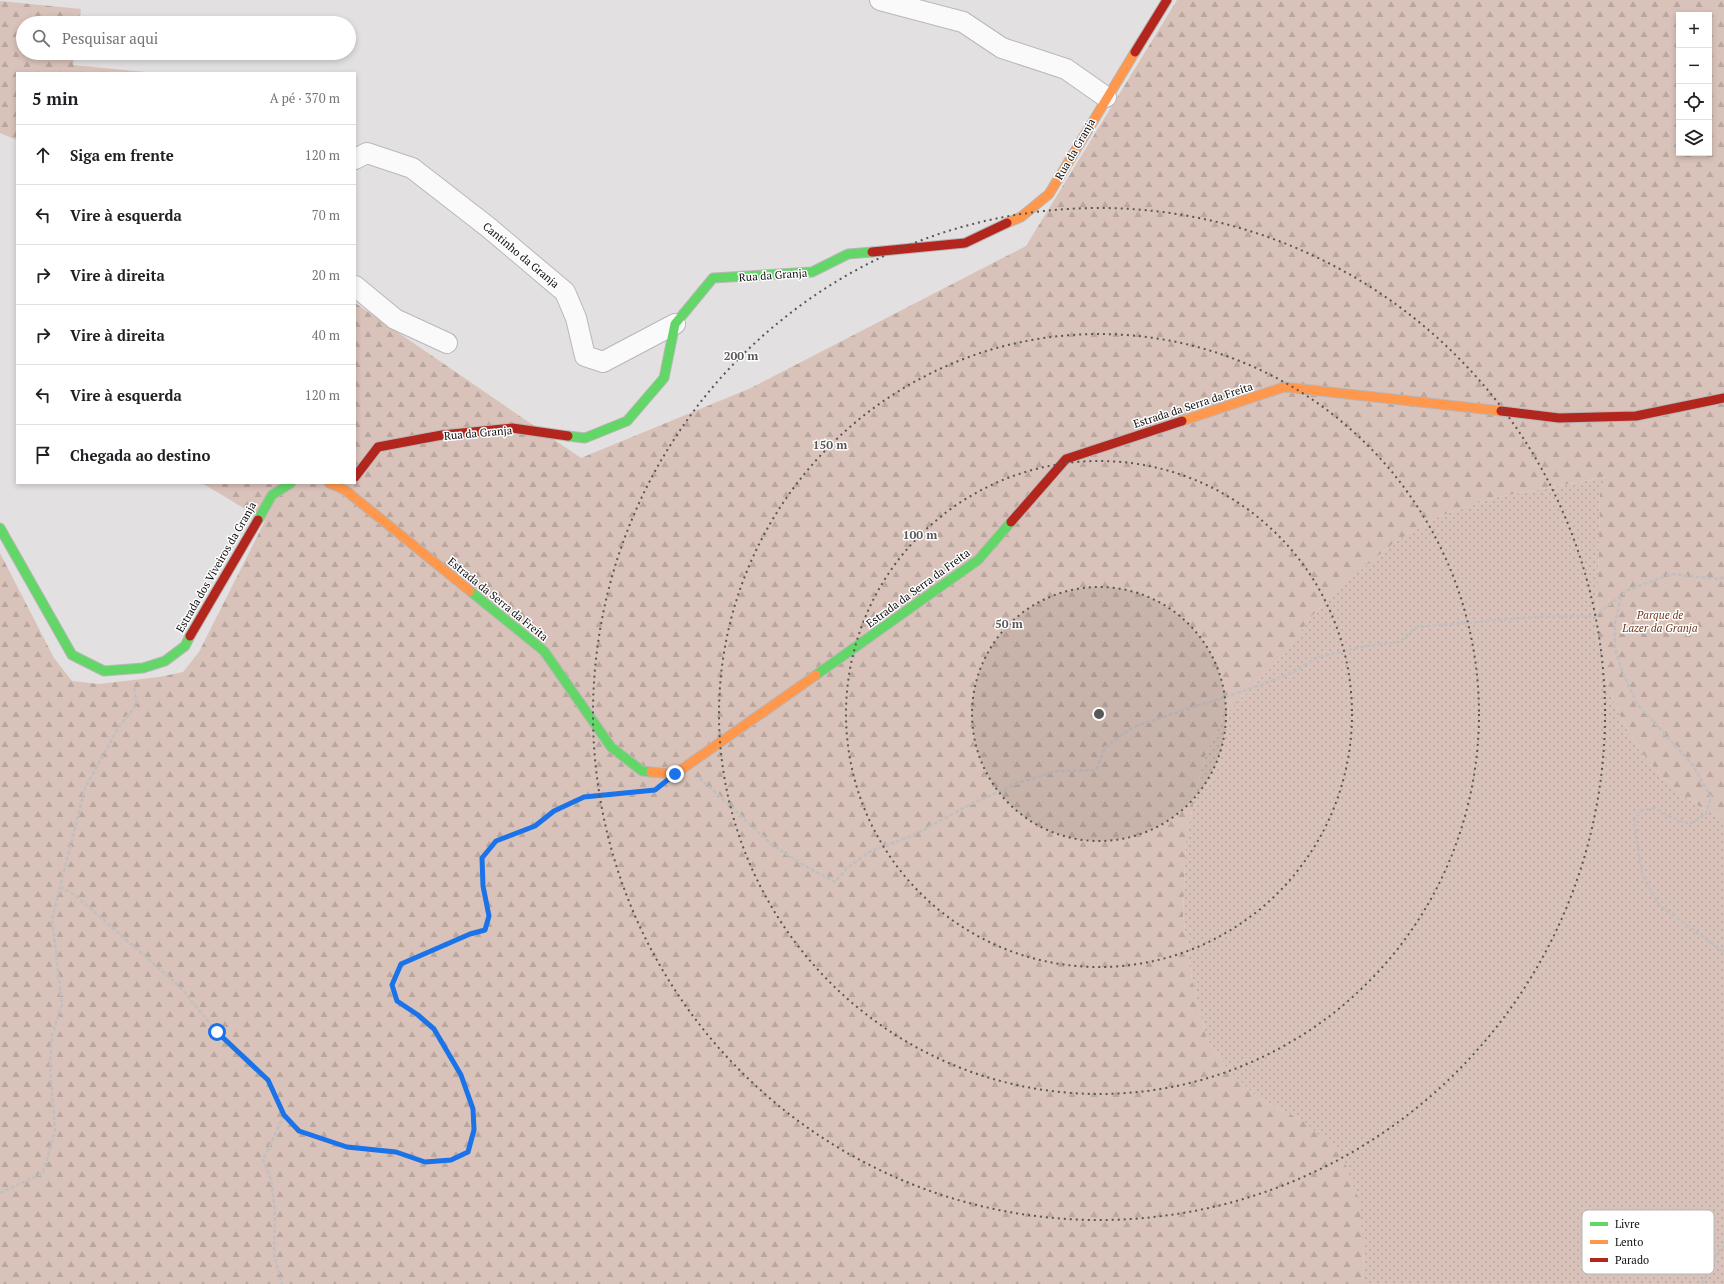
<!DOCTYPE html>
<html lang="pt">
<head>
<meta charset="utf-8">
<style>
  body { margin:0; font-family:"PT Serif",serif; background:#f2f2f2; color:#202124 }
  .controls { position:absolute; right:12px; top:12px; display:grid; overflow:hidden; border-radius:0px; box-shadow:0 2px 6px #0003 }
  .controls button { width:36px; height:36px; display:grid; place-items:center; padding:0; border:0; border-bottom:1px solid #e0e0e0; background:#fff; color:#202124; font:20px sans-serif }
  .stop { position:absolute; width:12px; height:12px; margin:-9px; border:3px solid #1a73e8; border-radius:50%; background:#fff }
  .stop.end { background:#1a73e8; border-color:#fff; box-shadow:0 1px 4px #0008 }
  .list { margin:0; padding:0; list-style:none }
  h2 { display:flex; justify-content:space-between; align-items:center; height:52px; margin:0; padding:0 16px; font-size:17px }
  h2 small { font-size:13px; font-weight:400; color:#757577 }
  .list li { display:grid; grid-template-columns:26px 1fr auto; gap:12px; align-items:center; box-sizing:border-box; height:60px; padding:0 16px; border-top:1px solid #e0e0e0 }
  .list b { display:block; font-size:15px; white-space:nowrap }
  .list em { font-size:13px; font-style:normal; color:#757577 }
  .icon { flex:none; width:22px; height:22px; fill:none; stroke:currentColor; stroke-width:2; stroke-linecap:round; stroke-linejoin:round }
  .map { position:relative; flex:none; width:1724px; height:1284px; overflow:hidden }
  .search { position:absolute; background:#fff; box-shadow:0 2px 6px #0003; left:16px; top:16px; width:340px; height:44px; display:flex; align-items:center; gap:10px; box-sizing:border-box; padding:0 14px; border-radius:22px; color:#757577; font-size:15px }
  .panel { position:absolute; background:#fff; box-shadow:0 2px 6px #0003; left:16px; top:72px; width:340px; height:412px; border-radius:0px }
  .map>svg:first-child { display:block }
  .grass { fill:url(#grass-dots) }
  .forest { fill:url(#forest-firs); fill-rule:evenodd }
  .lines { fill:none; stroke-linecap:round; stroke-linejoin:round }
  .street-casing { stroke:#b9b7b7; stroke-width:22 }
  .fast-casing { stroke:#b9b7b7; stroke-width:11 }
  .slow-casing { stroke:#b9b7b7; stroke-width:11 }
  .jam-casing { stroke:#b9b7b7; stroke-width:11 }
  .path { stroke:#c1bfbf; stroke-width:2.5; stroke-dasharray:4 2; stroke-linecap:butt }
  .street { stroke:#fbfafa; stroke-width:20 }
  .fast { stroke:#63d668; stroke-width:9 }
  .slow { stroke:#ff974d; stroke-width:9 }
  .jam { stroke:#b3261e; stroke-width:9 }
  .route { stroke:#1a73e8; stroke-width:5 }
  .ring { fill:none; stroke:#585656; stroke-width:2; stroke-dasharray:2 4 }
  .labels { text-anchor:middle; stroke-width:3; stroke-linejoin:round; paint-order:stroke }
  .street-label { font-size:11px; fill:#0d0c0c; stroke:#fff }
  .park-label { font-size:11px; font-style:italic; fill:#73381c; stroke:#fff }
  .key { fill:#fff; stroke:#b6b6b6; stroke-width:1 }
  .key-label { font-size:11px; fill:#0d0c0c }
  .centre { fill:#585656; stroke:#fff; stroke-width:2 }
  .ring-label { font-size:12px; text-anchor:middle; font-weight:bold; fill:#585656; stroke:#fff; stroke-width:3; stroke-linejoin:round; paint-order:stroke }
</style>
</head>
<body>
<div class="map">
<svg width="1724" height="1284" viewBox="0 0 1724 1284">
  <defs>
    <pattern id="grass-dots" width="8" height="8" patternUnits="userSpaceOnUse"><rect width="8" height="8" fill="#d9c2b9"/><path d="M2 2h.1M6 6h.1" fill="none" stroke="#b9a69e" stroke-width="1.8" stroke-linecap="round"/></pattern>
    <pattern id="forest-firs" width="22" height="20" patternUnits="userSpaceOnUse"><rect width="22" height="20" fill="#d9c2b9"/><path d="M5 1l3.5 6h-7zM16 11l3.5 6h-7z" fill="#b9a69e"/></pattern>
  </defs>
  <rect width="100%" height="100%" fill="#e2e0e0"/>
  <!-- grass -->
  <path class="grass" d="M1606,477L1600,494L1597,629C1602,706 1650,788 1724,819V1284H1362L1364,1252L1303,1121L1257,1097L1227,1069L1207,1039L1192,980L1183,915L1186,837L1204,758L1224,716L1286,652L1310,618L1339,588L1396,541L1440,516L1493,498Z"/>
  <!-- forest -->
  <path class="forest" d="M1177,0H1724V819C1650,788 1602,706 1597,629L1600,494L1605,477L1493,498L1440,516L1396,541L1339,588L1310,618L1286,652L1224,716L1204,758L1186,837L1183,915L1192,980L1207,1039L1227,1069L1257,1097L1303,1121L1342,1155L1359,1200L1364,1252L1362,1284H0V553L54,658L72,681L99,684L159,677L183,672L199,652L265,521L202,483H355V303L581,458L751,388L1026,246ZM1679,15H1709V153H1679Z
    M0,1L81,9L79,23H23V53H75L73,65L155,73H17V140L0,133Z"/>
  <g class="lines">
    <!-- street casing -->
    <g class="street-casing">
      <path id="street" d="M880,0L963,22L1002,48L1066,69L1106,97
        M355,159L367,153L412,168L488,227L565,292L576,318L585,356L603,362L675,324
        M355,286L395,319L447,343"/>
    </g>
    <!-- fast casing -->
    <g class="fast-casing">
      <path id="fast" d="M568,436L585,438L627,421L664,378L675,324L713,278L812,272L848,254L872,252
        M258,520L272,495L291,483
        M0,528L72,655L104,671L143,668L165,661L185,646L190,636
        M470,591L544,651L611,747L642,771L651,772
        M816,675L978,560L1011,522"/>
    </g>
    <!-- slow casing -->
    <g class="slow-casing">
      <path id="slow" d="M1007,223L1021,217L1049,194L1135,52
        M1182,421L1284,387L1501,411
        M329,483L345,490L470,591
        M651,772L675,774L816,675"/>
    </g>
    <!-- jam casing -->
    <g class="jam-casing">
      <path id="jam" d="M1135,52L1167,0
        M872,252L965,243L1007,223
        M1501,411L1559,418L1636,416L1724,398
        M355,477L378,447L442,435L512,428L568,436
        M1011,522L1066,459L1182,421
        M190,636L258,520"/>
    </g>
    <!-- path -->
    <path class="path" d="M1621,597L1615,622V649L1622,671L1637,704L1692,764L1711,797L1706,814L1690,824L1672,818L1655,808L1640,811L1634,821L1642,874L1659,905L1724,952
      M700,778L771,844L805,866L835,882L847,868L869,852L914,835L971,804L1021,782L1057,771L1096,770L1105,747L1133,727L1267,683L1293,672L1318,657L1366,646L1399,642L1417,627L1534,617L1595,616L1628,590L1671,574L1718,579L1724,577
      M60,887L73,894L89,907L180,987L217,1032L268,1080L284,1115L263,1160L271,1180L275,1211L274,1255L282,1284
      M284,1115L299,1131L347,1147L396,1152L425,1162L451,1160L468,1152L474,1130L473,1109L461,1075L434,1029L418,1015L397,1001L392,985L401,964L470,934L485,929L489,916L483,886L482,858L496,841L535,826L554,811L584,797L640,791
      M0,1193L43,1173L55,1131L50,1065L52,1035L62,1005L52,919L85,788L120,725L137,705L134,687
      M1702,1284L1719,1251L1724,1246"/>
    <!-- street -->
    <use href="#street" class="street"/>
    <!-- fast -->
    <use href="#fast" class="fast"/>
    <!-- slow -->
    <use href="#slow" class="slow"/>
    <!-- jam -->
    <use href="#jam" class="jam"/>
  </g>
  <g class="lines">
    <!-- route -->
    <path class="route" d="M217,1032L268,1080L284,1115L299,1131L347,1147L396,1152L425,1162L451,1160L468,1152L474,1130L473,1109L461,1075L434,1029L418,1015L397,1001L392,985L401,964L470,934L485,930L489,916L483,886L482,858L496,841L535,826L554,811L584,797L655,790L675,774"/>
  </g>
  <!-- distance rings -->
  <circle cx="1099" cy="714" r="127" fill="#585656" fill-opacity=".12"/>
  <g class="ring">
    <circle cx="1099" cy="714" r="127"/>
    <circle cx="1099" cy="714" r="253"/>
    <circle cx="1099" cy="714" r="380"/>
    <circle cx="1099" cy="714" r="506"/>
  </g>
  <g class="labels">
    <!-- street labels -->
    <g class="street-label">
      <text transform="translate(1075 149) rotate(-60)" y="4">Rua da Granja</text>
      <text transform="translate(521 255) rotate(40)" y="4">Cantinho da Granja</text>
      <text transform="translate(773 275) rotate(-4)" y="4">Rua da Granja</text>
      <text transform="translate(1193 405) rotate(-18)" y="4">Estrada da Serra da Freita</text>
      <text transform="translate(478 433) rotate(-5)" y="4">Rua da Granja</text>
      <text transform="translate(216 567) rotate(-60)" y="4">Estrada dos Viveiros da Granja</text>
      <text transform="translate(918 588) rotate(-36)" y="4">Estrada da Serra da Freita</text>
      <text transform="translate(498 599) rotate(39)" y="4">Estrada da Serra da Freita</text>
    </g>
    <!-- park labels -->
    <g class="park-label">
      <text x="1660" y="619">Parque de<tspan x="1660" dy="13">Lazer da Granja</tspan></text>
    </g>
  </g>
  <!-- legend -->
  <rect x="1582" y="1210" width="132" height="64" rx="6" class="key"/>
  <rect x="1590" y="1222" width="18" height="4" fill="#63d668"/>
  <rect x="1590" y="1240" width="18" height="4" fill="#ff974d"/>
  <rect x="1590" y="1258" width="18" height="4" fill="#b3261e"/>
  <g class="key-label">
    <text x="1615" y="1228">Livre</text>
    <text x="1615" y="1246">Lento</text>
    <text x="1615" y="1264">Parado</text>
  </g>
  <circle cx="1099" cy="714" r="6" class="centre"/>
  <g class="ring-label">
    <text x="741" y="360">200 m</text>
    <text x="830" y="449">150 m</text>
    <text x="920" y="539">100 m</text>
    <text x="1009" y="628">50 m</text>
  </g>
</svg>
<div class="controls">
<button>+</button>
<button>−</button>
<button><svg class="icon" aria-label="locate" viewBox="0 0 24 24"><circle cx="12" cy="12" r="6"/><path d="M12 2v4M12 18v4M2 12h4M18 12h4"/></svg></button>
<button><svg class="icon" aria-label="layers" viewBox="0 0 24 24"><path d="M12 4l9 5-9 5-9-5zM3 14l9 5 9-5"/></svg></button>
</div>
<div class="stop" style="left:217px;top:1032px"></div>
<div class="stop end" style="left:675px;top:774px"></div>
<div class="search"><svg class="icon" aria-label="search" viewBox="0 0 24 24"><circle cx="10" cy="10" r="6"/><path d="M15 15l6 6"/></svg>Pesquisar aqui</div>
<section class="panel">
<h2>5 min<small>A pé · 370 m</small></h2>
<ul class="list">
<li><svg class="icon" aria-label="ahead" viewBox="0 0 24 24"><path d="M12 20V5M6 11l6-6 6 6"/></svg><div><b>Siga em frente</b></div><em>120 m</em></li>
<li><svg class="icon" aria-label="left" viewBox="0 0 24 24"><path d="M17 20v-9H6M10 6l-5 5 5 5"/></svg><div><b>Vire à esquerda</b></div><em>70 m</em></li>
<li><svg class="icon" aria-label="right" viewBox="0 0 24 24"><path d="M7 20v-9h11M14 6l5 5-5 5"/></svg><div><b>Vire à direita</b></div><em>20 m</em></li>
<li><svg class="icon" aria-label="right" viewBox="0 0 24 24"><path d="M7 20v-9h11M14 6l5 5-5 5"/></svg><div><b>Vire à direita</b></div><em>40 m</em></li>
<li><svg class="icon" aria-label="left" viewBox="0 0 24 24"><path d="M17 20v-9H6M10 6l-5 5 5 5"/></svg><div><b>Vire à esquerda</b></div><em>120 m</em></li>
<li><svg class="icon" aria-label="arrive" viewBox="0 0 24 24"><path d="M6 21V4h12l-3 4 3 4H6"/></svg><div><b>Chegada ao destino</b></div></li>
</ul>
</section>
</div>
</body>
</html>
